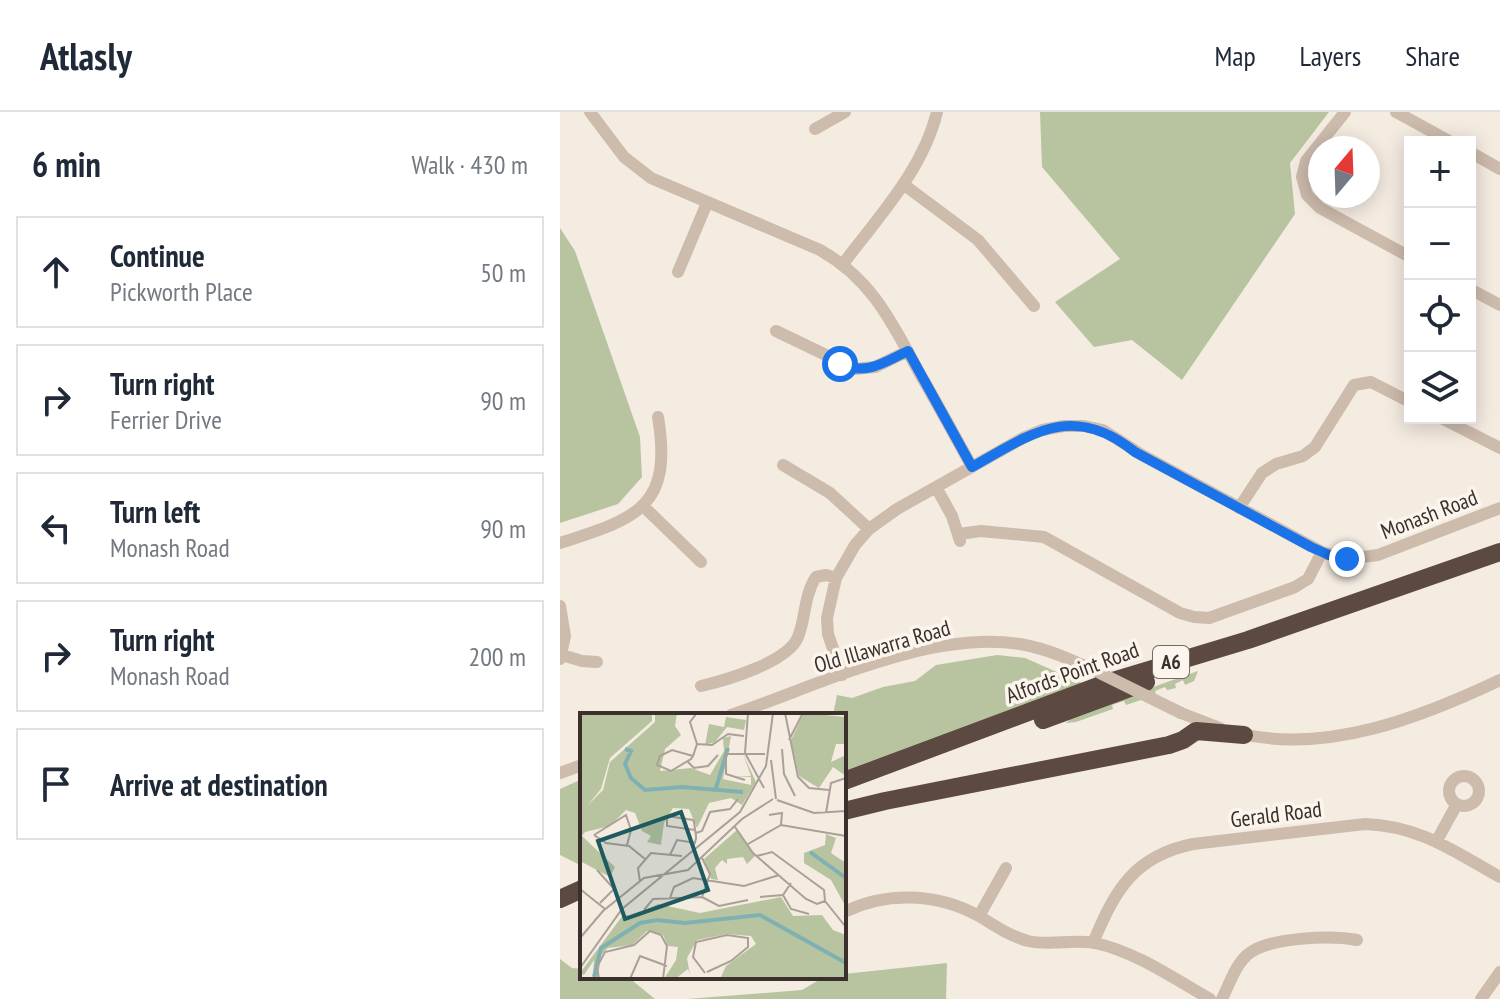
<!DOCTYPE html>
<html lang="en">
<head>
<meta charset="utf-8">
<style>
  body { margin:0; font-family:"PT Sans Narrow",sans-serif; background:#f2f2f3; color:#1f2937 }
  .controls { position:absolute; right:24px; top:24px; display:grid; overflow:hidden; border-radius:0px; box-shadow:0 4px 20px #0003 }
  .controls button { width:72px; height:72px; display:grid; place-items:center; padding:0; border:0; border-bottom:2px solid #e0e1e3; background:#fff; color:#1f2937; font:40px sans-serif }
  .compass { position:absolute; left:748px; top:24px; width:72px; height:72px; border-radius:50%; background:#fff; box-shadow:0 4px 20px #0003; rotate:19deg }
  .stop { position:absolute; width:24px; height:24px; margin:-18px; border:6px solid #1a73e8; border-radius:50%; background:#fff }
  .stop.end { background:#1a73e8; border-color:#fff; box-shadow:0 2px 8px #0008 }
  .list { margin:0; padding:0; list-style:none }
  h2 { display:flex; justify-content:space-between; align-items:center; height:104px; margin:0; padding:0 32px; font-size:34px }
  h2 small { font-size:26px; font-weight:400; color:#747a83 }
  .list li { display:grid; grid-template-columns:52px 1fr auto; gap:24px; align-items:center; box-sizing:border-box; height:112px; margin:0 16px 16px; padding:0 16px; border:2px solid #e0e1e3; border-radius:0px }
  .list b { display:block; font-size:30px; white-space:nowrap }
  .list p { margin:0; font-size:26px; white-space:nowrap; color:#747a83 }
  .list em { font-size:26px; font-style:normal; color:#747a83 }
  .icon { flex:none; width:44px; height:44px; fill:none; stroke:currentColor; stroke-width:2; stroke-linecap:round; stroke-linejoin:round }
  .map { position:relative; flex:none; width:940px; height:887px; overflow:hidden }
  header { display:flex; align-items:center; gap:48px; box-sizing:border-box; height:112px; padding:0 40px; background:#fff; border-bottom:2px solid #e0e1e3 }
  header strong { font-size:38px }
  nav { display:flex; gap:44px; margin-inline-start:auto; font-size:28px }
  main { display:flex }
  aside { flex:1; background:#fff }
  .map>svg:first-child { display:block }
  .green { fill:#b8c4a0 }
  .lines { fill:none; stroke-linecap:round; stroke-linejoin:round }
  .minor { stroke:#cdbbac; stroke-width:12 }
  .highway { stroke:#5c4a42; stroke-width:18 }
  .minor-bridge { stroke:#cdbbac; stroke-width:12 }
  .route { stroke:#1a73e8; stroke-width:10 }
  .labels { text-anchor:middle; stroke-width:7; stroke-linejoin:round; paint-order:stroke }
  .shield { fill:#fbf5ee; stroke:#756b66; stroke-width:2 }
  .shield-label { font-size:20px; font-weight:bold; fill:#3b302b }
  .street-label { font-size:22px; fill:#3b302b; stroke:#fbf5ee }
  .inset-river { fill:none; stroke:#7fb0b2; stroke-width:4 }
  .inset-road { fill:none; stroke:#aaa098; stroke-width:2 }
  .view { fill:#1f5a5e; fill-opacity:0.15; stroke:#1f5a5e; stroke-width:4 }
  .inset-edge { fill:none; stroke:#3b302b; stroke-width:4 }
</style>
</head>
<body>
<header>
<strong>Atlasly</strong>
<nav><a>Map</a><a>Layers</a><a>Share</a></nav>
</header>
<main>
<aside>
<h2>6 min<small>Walk · 430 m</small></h2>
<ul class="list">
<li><svg class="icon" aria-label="ahead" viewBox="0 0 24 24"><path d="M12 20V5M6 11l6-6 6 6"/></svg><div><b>Continue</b><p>Pickworth Place</p></div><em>50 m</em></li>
<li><svg class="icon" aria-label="right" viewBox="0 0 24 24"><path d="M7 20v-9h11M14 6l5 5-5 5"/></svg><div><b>Turn right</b><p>Ferrier Drive</p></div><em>90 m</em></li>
<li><svg class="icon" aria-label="left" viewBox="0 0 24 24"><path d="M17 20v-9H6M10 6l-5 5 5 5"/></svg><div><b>Turn left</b><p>Monash Road</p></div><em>90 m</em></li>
<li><svg class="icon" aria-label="right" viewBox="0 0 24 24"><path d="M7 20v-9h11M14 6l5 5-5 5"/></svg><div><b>Turn right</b><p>Monash Road</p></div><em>200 m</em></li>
<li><svg class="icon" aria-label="arrive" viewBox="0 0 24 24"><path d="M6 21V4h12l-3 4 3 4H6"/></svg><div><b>Arrive at destination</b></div></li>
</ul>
</aside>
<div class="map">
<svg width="940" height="887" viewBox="0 0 940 887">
  <rect width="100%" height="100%" fill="#f4ebe1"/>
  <!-- green -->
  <path class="green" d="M480,0H769L730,51L735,102L622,268L572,228L534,235L495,190L560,147L482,55Z
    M0,116L15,139L80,325L82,365L58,392L0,411Z
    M437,543L465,546L524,572L284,662V603H273L277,583L292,586L323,575L355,569L376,553Z
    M638,559L634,569L625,573L623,568L615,572L616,576L607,578L605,575L595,579L596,583L566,593L564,589L552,593L553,597L516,610L506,611L515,603Z
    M22,667V754L0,743V677Z
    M0,847L12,856L22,857V865H68L95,887H0Z
    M387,851L386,887H127L242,878L264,865H284V862Z"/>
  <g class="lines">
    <!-- minor -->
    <path class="minor" d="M30,0L64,45L91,66L260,138C313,168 332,211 360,262C378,293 395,324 412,355
      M785,0L746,49L742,65L747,83L760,96L850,145
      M836,0L891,30
      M255,17L285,0
      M910,40L940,57
      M343,72L418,128L474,194
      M283,152C318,105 363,58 377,0
      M118,160L147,91
      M910,177L940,193
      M216,219L295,257L315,255L348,239
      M881,306L940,336
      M223,353L270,381L309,417
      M376,375L392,404L400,429
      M83,394L141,450
      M679,396L702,361L716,352L743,344L755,335L794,273L811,270L850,290
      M399,422L421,419L484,425L620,501L634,505L649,506L735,475L748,467L762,440
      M0,431C77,406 113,396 98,305
      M0,494L5,524L0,547
      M2,543L22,549L37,550
      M282,563L268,522L267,506L276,466L295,433L309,417L337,397L463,326L482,318L504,314H524L543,318L582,343L762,440L787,447L818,443L940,396
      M141,574C167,568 228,550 238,525C246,505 244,483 256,465L266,463L276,466
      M621,601L660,616
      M171,603C258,574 367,518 460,532C489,537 514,549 540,561
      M678,621C766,643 862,605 940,568
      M0,661L22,653
      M889 679a15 15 0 1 1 30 0a15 15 0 1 1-30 0Z
      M876,730L897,692
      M284,800C327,779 377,781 419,804C435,814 450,824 468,829C490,834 513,827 535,831C576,840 613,866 650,887
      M419,804L446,756
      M533,831C555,778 574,744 633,732L805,712C860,714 893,739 940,765
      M662,887C669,873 675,854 687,843C707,825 772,823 797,828
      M921,887L940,860"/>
    <!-- highway -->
    <path class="highway" d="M483,608L586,570
      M284,669L549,570L688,528L940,440
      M284,699L325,689L609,633L623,628L636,619L684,623
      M0,787L22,777"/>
    <!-- minor-bridge -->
    <path class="minor-bridge" d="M540,561L621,601"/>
  </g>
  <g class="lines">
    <!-- route -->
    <path class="route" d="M280,252C306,264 325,250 348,239L412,355C472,321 513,290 575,340L751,435L769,443L787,447"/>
  </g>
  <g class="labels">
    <!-- shield labels -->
    <rect class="shield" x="593" y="534" width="36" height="32" rx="6"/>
    <g class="shield-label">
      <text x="611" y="557">A6</text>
    </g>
    <!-- street labels -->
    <g class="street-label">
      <text transform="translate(869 402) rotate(-21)" y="8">Monash Road</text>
      <text transform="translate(322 534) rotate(-16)" y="8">Old Illawarra Road</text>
      <text transform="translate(512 560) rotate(-20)" y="8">Alfords Point Road</text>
      <text transform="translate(716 702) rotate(-7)" y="8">Gerald Road</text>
    </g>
  </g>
  <!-- overview -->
  <g transform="translate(20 601)">
    <rect width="266" height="266" fill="#f4ebe1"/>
    <path d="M0,0H72V8L30,45L21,76L7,93L23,77L30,49L75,9V0H97L95,13L101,22L85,36L80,58L111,55L130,62L144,38L143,25L151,23L143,66L171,72V64L153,63H171L163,41L176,69L162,92L151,85L129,90L117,115L109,96L93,95L84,110L81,132L67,129L71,123L62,118L55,100L46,97L30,113L5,119L2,123L35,154L30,164L0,148ZM224,0L266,4V31H256L251,49L266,42V63L253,54L239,75L219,63L211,27ZM146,4L166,7L164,17L147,14L135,29L125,32L129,11L144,14ZM157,117L175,143L167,151L163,144L147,146V151L142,147L135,155L138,167L131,166L124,146ZM246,121L256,125L251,140L266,150V194L251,167L224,150V140L245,132ZM201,184L213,203L242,202L253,217L266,222V266H140L146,253L176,231L171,223L147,221L117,227L107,245L110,262L108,256L95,266H84L96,247L98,234L88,233L83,222L67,218L52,232L28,235L21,242L18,265H13L14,247L4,262L0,260L43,202L53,203L78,191L120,200Z" fill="#b8c4a0"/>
    <path class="inset-river" d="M45,36L51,38L45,51L51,65L65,77L102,74L163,79M136,75L148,35M230,139L266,165M14,264L21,235L60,210L77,207L105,210L180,202L266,250"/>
    <path class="inset-road" d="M168,0L165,40L184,75M205,0L218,64L229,75L249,77M209,27L223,0M117,31L132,32L148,21L164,23M117,31L110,9L117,0M202,36L204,61L215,83M113,43L92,37L80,43L77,52L91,58L111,46L113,43L117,31M191,47L196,86M108,49L114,55L128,53L138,42M165,67L146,61V41H185M197,87L234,100L266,98M246,100L251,70L266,65M189,102L202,100L201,112M155,114L173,140L226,186L237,191L245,188L244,177L192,139L177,143M116,120L122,118L130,99L150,96L158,86M14,122L46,102L51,117L47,132M14,122L26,130L49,133L65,146M168,131L201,112L266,123M113,134L116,126V123L114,109L113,107L87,103V113L115,117M90,142L97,127L116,130M17,157L34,176L20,190M60,169L58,155L71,140L102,143M0,176L25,196M203,182L211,196L229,201M122,184L139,193L168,187M180,184L203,182L211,170M90,185L94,174L113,165L164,173L199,162M245,188L265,213M64,197L73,186L122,184L130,161L122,145M0,225L23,198L64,165L108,157L162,106L193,86M0,255L42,196L160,99L186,53L193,0M125,260L113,244L116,229L147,222L168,225V234L151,248L127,259M19,266L17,254L25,239L54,232L70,218L81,222L87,233L83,266M50,266L60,243L87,253"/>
    <path class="view" d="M101,99L128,177L45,206L18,128Z"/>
    <rect width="266" height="266" class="inset-edge"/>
  </g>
</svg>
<div class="controls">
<button>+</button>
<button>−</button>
<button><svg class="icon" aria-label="locate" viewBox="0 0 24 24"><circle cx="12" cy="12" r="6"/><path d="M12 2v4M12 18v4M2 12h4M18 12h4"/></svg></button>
<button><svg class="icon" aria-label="layers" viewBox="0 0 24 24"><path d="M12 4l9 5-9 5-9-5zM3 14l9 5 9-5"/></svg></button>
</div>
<svg class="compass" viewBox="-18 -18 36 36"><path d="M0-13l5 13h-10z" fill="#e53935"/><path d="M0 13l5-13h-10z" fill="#747a83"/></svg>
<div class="stop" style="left:280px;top:252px"></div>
<div class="stop end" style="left:787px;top:447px"></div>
</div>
</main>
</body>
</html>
